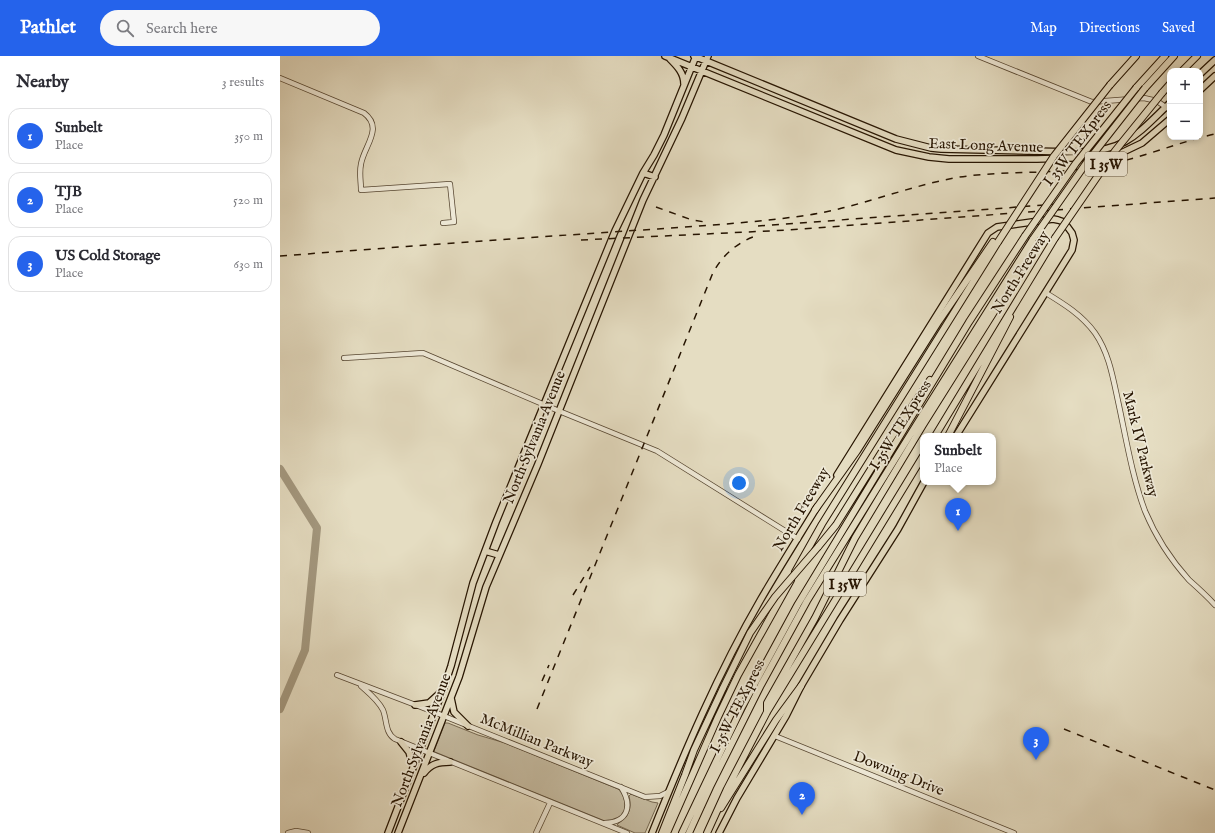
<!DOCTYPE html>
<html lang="en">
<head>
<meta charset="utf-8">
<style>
  body { margin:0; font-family:"IM FELL English",serif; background:#f7f7f7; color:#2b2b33 }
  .controls { position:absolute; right:12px; top:12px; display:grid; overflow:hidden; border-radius:8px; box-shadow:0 2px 6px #0003 }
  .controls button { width:36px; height:36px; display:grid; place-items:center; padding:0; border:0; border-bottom:1px solid #e1e1e2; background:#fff; color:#2b2b33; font:20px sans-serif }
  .you { position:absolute; left:459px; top:427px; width:14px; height:14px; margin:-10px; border:3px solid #fff; border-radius:50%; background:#1a73e8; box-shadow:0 0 0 6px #1a73e833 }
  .badge { display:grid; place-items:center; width:26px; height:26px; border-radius:50%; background:#2563eb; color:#fff; font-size:13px; font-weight:700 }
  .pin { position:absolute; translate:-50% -33px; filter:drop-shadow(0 1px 2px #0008) }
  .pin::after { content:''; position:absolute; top:21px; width:14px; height:12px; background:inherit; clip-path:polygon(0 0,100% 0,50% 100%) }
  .popup { position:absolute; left:640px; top:377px; width:76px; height:52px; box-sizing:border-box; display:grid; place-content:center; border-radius:8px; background:#fff; filter:drop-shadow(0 1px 3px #0005); font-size:13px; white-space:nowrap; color:#7c7c81 }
  .popup b { font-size:15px; color:#2b2b33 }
  .popup::after { content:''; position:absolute; left:50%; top:100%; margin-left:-8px; border:8px solid transparent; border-top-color:#fff }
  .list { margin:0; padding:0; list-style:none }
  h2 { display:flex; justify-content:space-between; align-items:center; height:52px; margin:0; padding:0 16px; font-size:17px }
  h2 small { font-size:13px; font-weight:400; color:#7c7c81 }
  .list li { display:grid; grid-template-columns:26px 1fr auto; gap:12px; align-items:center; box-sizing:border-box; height:56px; margin:0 8px 8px; padding:0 8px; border:1px solid #e1e1e2; border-radius:12px }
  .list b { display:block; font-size:15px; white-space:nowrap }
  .list p { margin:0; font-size:13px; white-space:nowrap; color:#7c7c81 }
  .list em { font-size:13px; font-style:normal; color:#7c7c81 }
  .icon { flex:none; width:22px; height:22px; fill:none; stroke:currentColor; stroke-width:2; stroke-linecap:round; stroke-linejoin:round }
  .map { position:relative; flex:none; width:935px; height:777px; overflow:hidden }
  header { display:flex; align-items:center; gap:24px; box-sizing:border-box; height:56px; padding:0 20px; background:#2563eb; color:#fff }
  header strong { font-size:19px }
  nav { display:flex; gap:22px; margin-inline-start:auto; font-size:14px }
  .search { width:280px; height:36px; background:#f7f7f7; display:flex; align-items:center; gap:10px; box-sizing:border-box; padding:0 14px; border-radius:22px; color:#7c7c81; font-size:15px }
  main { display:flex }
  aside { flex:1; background:#fff }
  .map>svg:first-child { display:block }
  .green { fill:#c5bba1; stroke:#766851 }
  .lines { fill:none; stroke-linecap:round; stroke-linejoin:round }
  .river { stroke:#a49980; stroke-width:8 }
  .minor-casing { stroke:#564631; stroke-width:6 }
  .major-casing { stroke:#261401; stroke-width:8 }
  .highway-casing { stroke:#261401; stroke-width:8 }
  .minor { stroke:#eee9d7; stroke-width:4.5 }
  .major { stroke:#e5ddc2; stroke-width:5.5 }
  .highway { stroke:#e5ddc2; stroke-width:6 }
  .rail { stroke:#261401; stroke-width:1.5; stroke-dasharray:7 7; stroke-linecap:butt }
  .highway-bridge-casing { stroke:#261401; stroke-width:8; stroke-linecap:butt }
  .highway-bridge { stroke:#e5ddc2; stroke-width:6 }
  .labels { text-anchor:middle; stroke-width:3.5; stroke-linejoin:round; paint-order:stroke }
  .shield { fill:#eee9d7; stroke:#625441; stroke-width:1 }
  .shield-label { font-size:14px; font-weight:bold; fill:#261401 }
  .street-label { font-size:15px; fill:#261401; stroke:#eee9d7 }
</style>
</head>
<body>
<header>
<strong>Pathlet</strong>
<div class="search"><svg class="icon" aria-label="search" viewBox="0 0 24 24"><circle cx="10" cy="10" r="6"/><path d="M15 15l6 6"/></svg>Search here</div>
<nav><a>Map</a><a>Directions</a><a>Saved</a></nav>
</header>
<main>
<aside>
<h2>Nearby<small>3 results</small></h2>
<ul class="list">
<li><span class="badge">1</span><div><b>Sunbelt</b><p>Place</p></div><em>350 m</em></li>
<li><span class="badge">2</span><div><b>TJB</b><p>Place</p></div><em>520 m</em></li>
<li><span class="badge">3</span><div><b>US Cold Storage</b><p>Place</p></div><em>630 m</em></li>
</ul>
</aside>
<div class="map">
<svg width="935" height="777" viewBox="0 0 935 777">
  <rect width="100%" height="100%" fill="#e5ddc2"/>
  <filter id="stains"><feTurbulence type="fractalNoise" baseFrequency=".005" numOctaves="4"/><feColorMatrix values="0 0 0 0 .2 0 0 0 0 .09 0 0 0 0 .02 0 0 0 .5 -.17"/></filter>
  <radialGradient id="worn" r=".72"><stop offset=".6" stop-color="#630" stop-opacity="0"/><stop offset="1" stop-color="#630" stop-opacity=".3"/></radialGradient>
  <!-- green -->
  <path class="green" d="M165,667H168L198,679L225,687L338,733C347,741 349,759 335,764C332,765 328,765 325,765L155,696L154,695Z
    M351,738L372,746L378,747L365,777H355L337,769C339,766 342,765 344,763C351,756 351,748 349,740Z"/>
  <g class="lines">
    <!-- river -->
    <path class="river" d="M0,413L37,472L25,594L0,653"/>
    <!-- minor casing -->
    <g class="minor-casing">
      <path id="minor" d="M698,0L812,46L864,42L877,45L890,54
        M0,22L84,57C104,72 84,90 81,108C79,117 81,126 81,134L170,128L174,166L163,167
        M766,237C784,248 802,259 815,277C829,297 833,322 838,345C846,382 852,420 865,455C875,479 891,504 909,524C918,532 927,540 935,549
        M64,302L143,297L279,355L377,395L518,483
        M57,619L154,656L365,741L380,740L388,736
        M81,630C89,637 98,644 103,654C107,664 105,677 115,683L347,777
        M495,680L734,777
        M325,767C348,766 353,750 341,731
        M8,777L16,775L28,777
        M256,777L270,747"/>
    </g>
    <!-- major casing -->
    <g class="major-casing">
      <path id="major" d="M385,0L616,94L649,101L669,103H757L822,101L839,98L862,87L890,63
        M414,0L616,83L651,92L661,93L799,96C847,95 858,77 890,47
        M390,3C397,10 404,17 404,28
        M920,18L935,4
        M920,34L935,20
        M363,117L375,121
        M557,419L708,177L717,171L773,163L778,164L784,166L792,177L794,184L792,194L676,380
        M205,495L219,499
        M171,642L174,656L188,670
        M135,649L149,647L160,637
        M121,686L129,696L133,710
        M144,717C151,708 158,706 170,706
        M108,777L164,631L171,610L193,527L216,466L335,175L363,117L374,99L384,79L416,0
        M118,777L179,621L206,531L258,408L363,144L402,62L428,0
        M372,777C404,697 438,617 481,543C499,512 518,482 537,451
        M439,777L457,742L506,660L521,630L560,564L618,473L644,426"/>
    </g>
    <!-- highway casing -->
    <g class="highway-casing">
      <path id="highway" d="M902,15L917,0
        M830,29L856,0
        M856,32L885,0
        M865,32L894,0
        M882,37L890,28
        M655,380L775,182
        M668,380L730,261
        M535,454L577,395L659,265L713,186
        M538,491L556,469L604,392L650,324
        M515,516L542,468L718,186
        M487,656V647L535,562L575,482L643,369L736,221L754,188
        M441,752L496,664L521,630
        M382,777L405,719L414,694L443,632
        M387,777L438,661L458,619L511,524
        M402,777L462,651L518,548L689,266L745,180
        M409,777L430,731L481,629L527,545L643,358L753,183
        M427,777L447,733L487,656L643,400"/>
    </g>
    <!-- minor -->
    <use href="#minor" class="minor"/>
    <!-- major -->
    <use href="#major" class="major"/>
    <!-- highway -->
    <use href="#highway" class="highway"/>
    <!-- rail -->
    <path class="rail" d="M376,151L412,164L425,166
      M478,170L779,148
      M301,184L508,174L935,142
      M0,200C106,192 212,184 318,177C386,172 454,169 522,160C574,153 622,132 674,122C721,114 769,119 816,111C857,104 895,87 935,78
      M293,539L310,511
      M262,625L269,609
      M257,653L432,219C441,200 458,185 479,179
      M784,673L935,734"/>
    <!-- highway-bridge casing -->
    <g class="highway-bridge-casing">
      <path id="highway-bridge" d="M745,180L796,107L856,32
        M775,182L835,95L882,37
        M753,183L807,106L865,32
        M718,186L774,100L830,29
        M443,632L470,577L495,541L538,491"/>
    </g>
    <!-- highway-bridge -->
    <use href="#highway-bridge" class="highway-bridge"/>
  </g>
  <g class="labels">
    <!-- shield labels -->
    <g class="shield">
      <rect x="805" y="96" width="42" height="24" rx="3"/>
      <rect x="544" y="516" width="42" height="24" rx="3"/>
    </g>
    <g class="shield-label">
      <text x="826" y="113">I 35W</text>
      <text x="565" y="533">I 35W</text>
    </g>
    <!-- street labels -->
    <g class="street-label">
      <text transform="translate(797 87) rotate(-53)" y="5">I 35W TEXpress</text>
      <text transform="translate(706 89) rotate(2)" y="5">East Long Avenue</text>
      <text transform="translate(740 216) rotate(-58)" y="5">North Freeway</text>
      <text transform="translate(620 369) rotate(-58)" y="5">I 35W TEXpress</text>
      <text transform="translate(254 381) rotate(-68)" y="5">North Sylvania Avenue</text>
      <text transform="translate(861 388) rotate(76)" y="5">Mark IV Parkway</text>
      <text transform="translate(521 453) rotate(-59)" y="5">North Freeway</text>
      <text transform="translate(457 650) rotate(-63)" y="5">I 35W TEXpress</text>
      <text transform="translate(141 684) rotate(-69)" y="5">North Sylvania Avenue</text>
      <text transform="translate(257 684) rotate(22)" y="5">McMillian Parkway</text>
      <text transform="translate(619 717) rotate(22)" y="5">Downing Drive</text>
    </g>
  </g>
  <rect width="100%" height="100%" filter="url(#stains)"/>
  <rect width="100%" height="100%" fill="url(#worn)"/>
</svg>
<div class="controls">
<button>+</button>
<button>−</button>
</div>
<div class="you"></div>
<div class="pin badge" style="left:678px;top:475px">1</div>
<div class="popup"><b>Sunbelt</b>Place</div>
<div class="pin badge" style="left:522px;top:759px">2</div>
<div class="pin badge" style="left:756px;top:704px">3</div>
</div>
</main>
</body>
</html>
